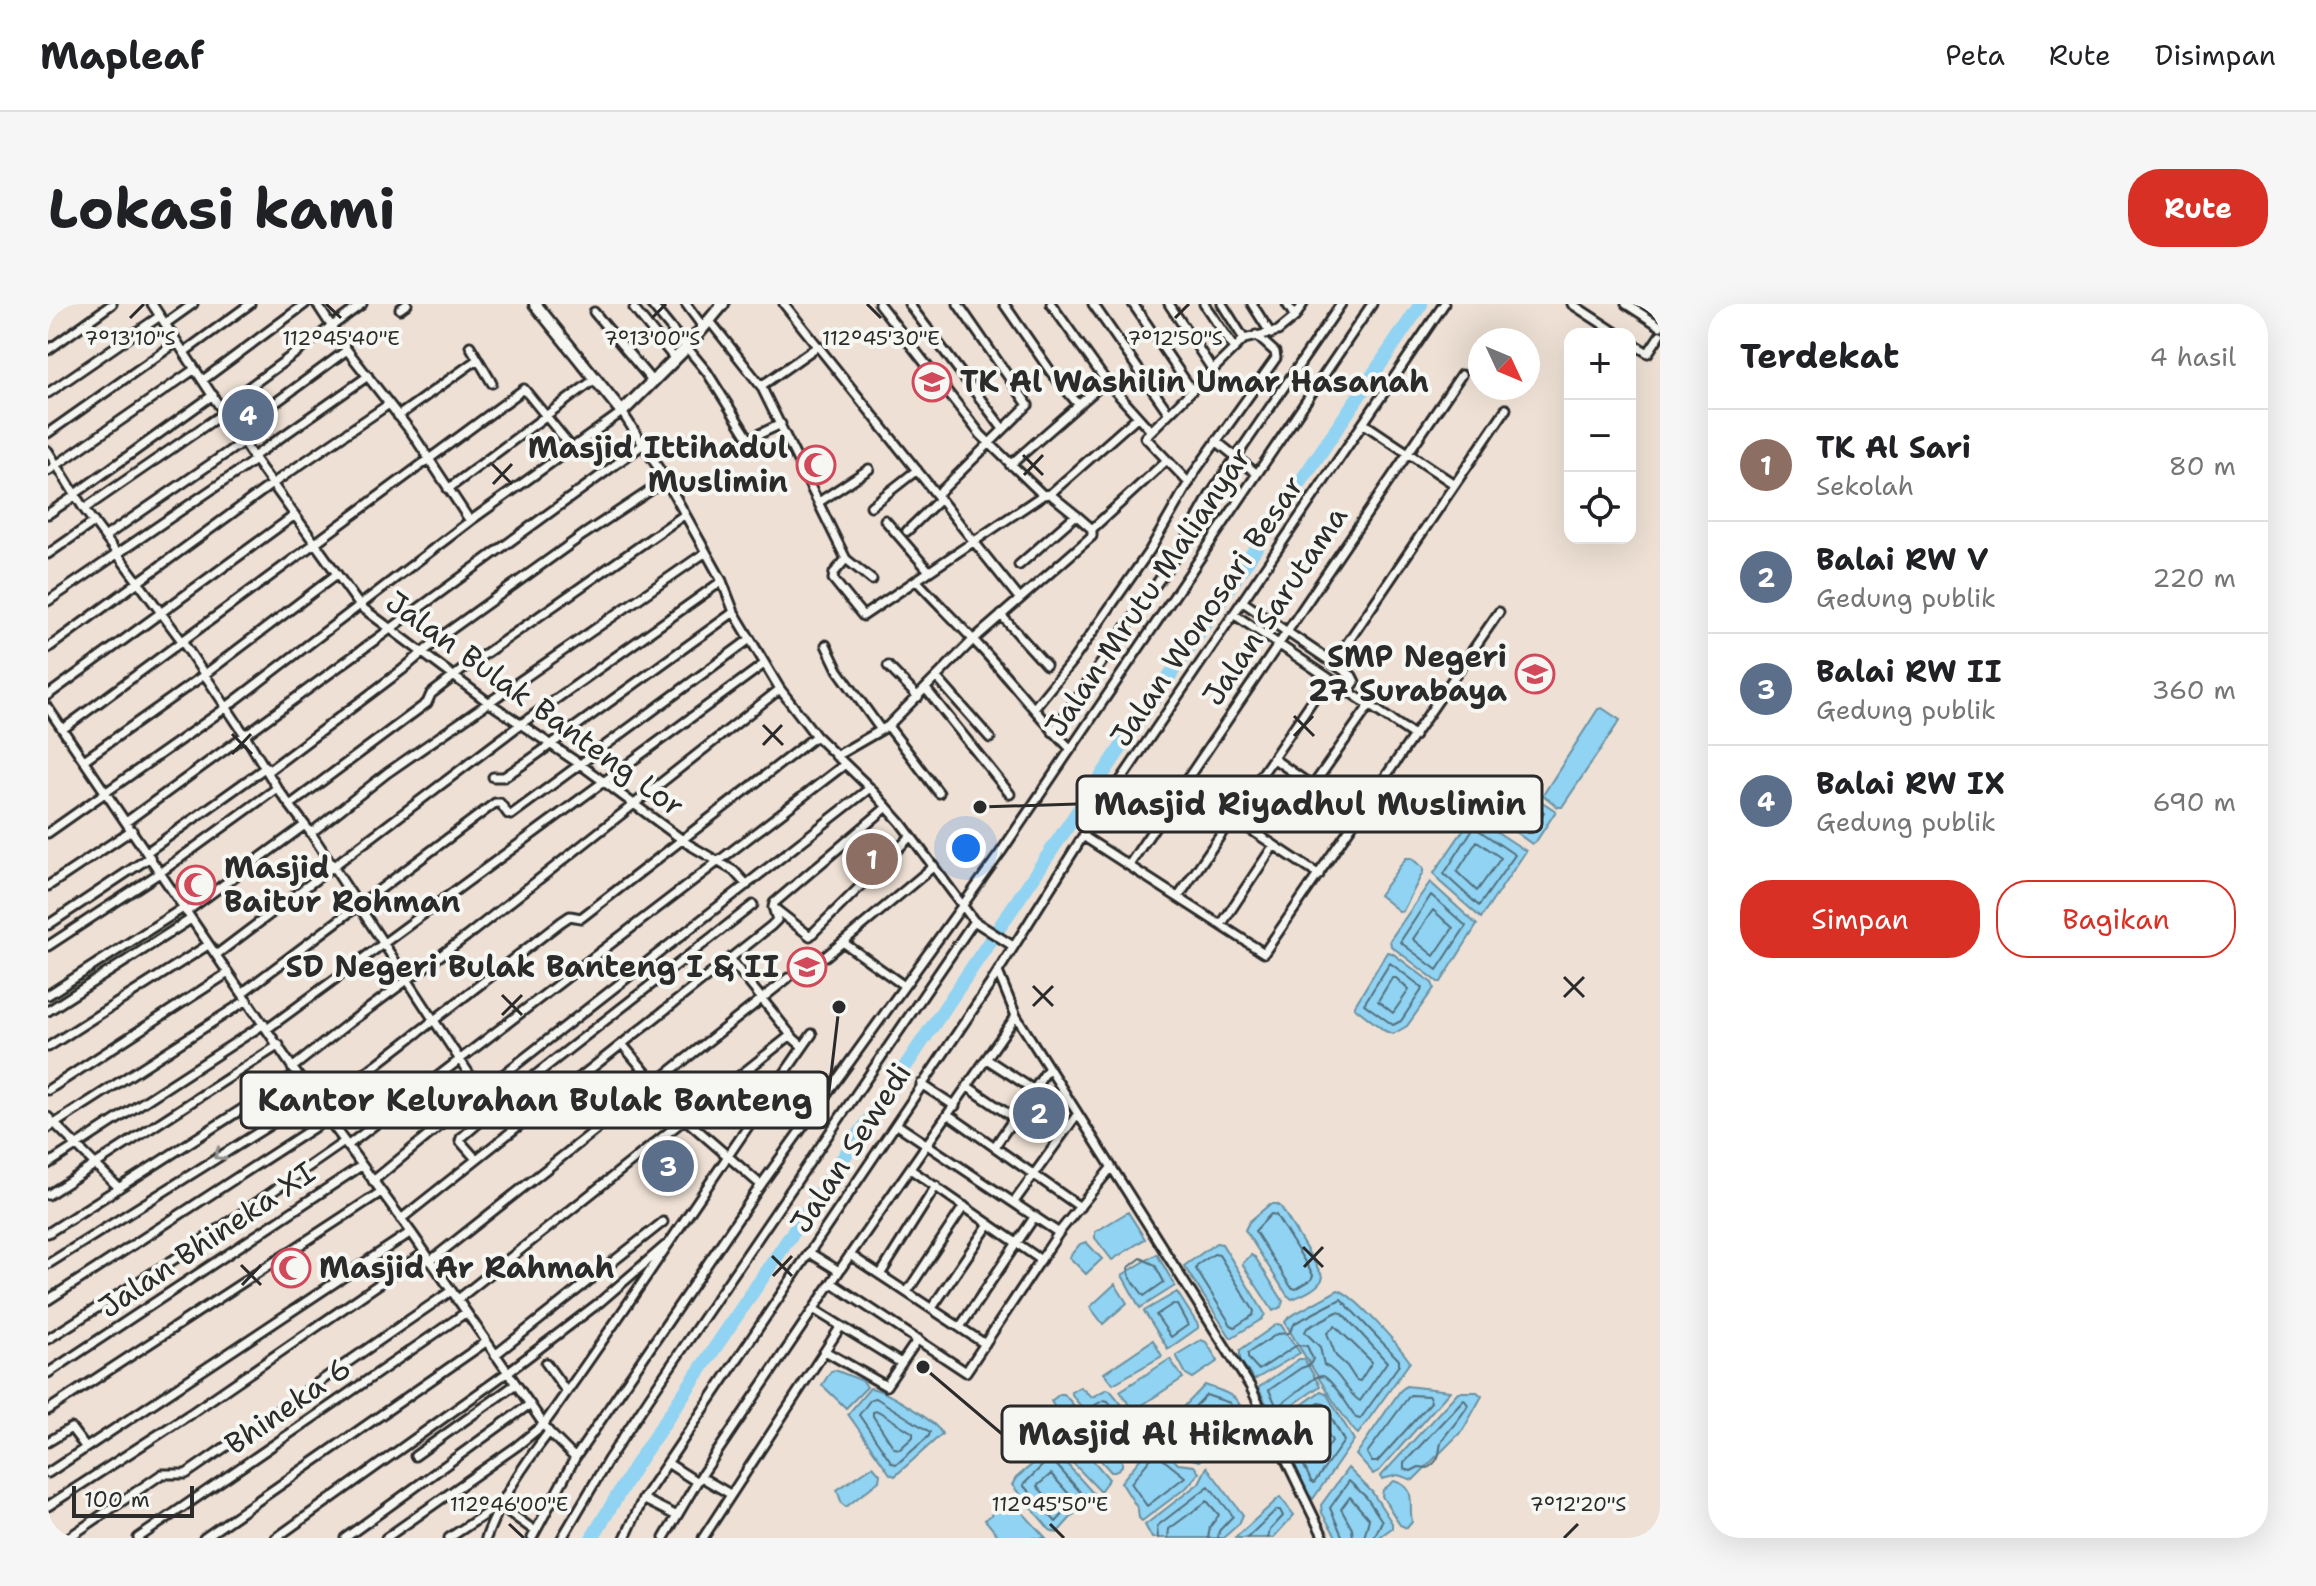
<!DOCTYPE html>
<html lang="id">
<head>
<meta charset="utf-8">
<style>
  body { margin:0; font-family:"Shantell Sans",sans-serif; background:#f6f6f6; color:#202124 }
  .controls { position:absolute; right:24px; top:24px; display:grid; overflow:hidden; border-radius:16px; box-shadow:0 8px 32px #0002 }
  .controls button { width:72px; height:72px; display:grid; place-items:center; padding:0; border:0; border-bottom:2px solid #e0e0e0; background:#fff; color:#202124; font:40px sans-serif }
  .compass { position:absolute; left:1420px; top:24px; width:72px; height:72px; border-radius:50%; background:#fff; box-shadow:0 8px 32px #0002; rotate:134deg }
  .scale { position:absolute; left:24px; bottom:20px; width:122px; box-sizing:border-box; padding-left:8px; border:4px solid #2b2b2b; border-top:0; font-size:22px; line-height:28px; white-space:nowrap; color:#2b2b2b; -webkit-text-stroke:6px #f6f6f2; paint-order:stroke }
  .you { position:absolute; left:918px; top:544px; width:28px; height:28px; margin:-20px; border:6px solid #fff; border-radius:50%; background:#1a73e8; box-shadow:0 0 0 12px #1a73e833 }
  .badge { display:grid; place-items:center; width:52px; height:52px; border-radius:50%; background:#d93025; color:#fff; font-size:26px; font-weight:700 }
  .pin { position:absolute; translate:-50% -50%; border:4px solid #fff; box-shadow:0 2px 8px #0006 }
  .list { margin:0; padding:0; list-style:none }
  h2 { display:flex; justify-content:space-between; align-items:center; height:104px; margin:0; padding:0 32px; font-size:34px }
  h2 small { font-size:26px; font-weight:400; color:#757577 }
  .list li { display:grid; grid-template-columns:52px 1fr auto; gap:24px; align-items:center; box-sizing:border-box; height:112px; padding:0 32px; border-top:2px solid #e0e0e0 }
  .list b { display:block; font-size:30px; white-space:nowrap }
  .list p { margin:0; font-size:26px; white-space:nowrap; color:#757577 }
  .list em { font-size:26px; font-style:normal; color:#757577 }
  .actions { display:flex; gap:16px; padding:24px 32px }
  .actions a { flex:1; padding:18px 0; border:2px solid #d93025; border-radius:32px; text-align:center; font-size:28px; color:#d93025 }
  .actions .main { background:#d93025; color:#fff }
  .icon { flex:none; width:44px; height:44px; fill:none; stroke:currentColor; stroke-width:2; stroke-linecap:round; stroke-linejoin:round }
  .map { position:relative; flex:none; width:1612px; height:1234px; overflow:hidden; border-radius:32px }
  header { display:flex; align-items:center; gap:48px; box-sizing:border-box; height:112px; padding:0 40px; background:#fff; border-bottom:2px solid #e0e0e0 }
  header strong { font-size:38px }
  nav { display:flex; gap:44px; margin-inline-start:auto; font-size:28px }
  .intro { display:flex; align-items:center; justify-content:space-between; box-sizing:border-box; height:192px; padding:0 48px }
  h1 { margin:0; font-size:56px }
  .button { padding:20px 36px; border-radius:32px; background:#d93025; color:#fff; font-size:28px; font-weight:700 }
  main { display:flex; gap:48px; padding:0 48px }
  aside { flex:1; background:#fff; border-radius:32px; box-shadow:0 8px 32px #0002 }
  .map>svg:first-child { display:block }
  .water { fill:#90d3f2; stroke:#6890a2; stroke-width:2 }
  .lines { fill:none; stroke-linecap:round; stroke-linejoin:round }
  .shore { stroke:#536e7b; stroke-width:2 }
  .river { stroke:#90d3f2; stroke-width:14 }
  .street-casing { stroke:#2b2b2b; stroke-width:13 }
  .secondary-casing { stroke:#2b2b2b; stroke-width:16 }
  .street { stroke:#f6f6f2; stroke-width:7 }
  .secondary { stroke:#f6f6f2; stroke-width:10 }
  .oneway { stroke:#90908e }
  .ticks { fill:none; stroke:#2b2b2b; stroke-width:3 }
  .labels { text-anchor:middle; stroke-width:8; stroke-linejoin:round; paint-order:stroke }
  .poi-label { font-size:30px; font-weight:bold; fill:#2b2b2b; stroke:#f6f6f2; text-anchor:start }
  .street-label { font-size:30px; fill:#2b2b2b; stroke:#f6f6f2 }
  .ticks-label { font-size:20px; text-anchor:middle; fill:#2b2b2b; stroke:#f6f6f2; stroke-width:8; stroke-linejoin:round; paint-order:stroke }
  .leader { fill:none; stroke:#2b2b2b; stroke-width:3 }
  .callout-dot { fill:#2b2b2b; stroke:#f6f6f2; stroke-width:3 }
  .callout { fill:#f6f6f2; stroke:#2b2b2b; stroke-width:3 }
  .callout-label { font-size:32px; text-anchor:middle; font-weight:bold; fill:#2b2b2b }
</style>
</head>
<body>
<header>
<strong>Mapleaf</strong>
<nav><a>Peta</a><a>Rute</a><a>Disimpan</a></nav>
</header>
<div class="intro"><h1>Lokasi kami</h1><a class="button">Rute</a></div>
<main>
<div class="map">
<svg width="1612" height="1234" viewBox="0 0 1612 1234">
  <rect width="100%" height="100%" fill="#eee0d4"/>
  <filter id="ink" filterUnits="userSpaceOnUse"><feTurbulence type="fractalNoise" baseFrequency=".0125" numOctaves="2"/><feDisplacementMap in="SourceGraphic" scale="16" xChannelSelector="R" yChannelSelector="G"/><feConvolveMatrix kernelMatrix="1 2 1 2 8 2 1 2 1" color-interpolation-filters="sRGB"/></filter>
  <g filter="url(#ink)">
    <!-- water -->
    <path class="water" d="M1554,404L1572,416L1514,503H1510L1495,491L1550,405Z
      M1452,473H1456L1508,507L1489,536L1484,540L1430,501Z
      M1425,512L1478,547L1433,614L1391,577L1386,569Z
      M1358,554H1363L1375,564V568L1355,607L1352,608L1331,591Z
      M1382,578L1429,621L1393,678H1390L1343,642L1342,636Z
      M1339,648L1344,649L1384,679L1386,684L1359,722L1345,730L1337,727L1306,703Z
      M1222,900H1229L1233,903L1275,973C1272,984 1255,991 1244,995L1239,991L1197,926L1201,918Z
      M1080,908L1097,935L1064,956L1047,934V928Z
      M1038,938L1054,955L1038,970L1021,953L1032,940Z
      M1168,939L1174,940L1217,1010L1214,1015L1183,1034L1136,962Z
      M1109,950L1127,982L1092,1004L1074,971Z
      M1203,951L1207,953L1235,997L1233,1003L1225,1007L1194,960Z
      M1067,980L1079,999L1055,1020L1042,1003Z
      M1290,986C1306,990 1352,1043 1362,1058L1310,1130C1302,1126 1244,1032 1237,1018L1241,1013Z
      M1129,988L1150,1021V1024L1120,1045L1096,1007Z
      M1229,1020L1233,1021L1252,1049L1206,1076L1192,1056V1046Z
      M1105,1036L1114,1052L1065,1080L1056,1069Z
      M1153,1036L1158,1038L1170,1057L1145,1074L1138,1070L1128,1051Z
      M1122,1055L1135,1074L1085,1107L1072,1087Z
      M1251,1055H1256L1272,1082L1226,1114L1210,1084Z
      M787,1066L815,1077L819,1083L798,1104L774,1081L783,1067Z
      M1157,1081C1182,1090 1191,1090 1198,1117L1192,1127L1159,1146L1151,1157C1135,1153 1117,1145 1111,1129Z
      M1358,1082L1402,1087L1332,1166L1325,1170L1308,1151L1352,1087Z
      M1032,1083L1044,1093L1059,1085L1062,1086L1097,1129L1098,1132L1080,1153L1077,1154L1026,1094L1023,1088Z
      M822,1084C837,1086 888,1117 894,1130L847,1172L842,1170L800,1110Z
      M1273,1087L1278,1089L1306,1136L1265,1195L1260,1190L1228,1120Z
      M1410,1088H1429L1434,1092L1415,1126L1365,1176L1350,1171L1334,1175L1333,1172Z
      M1012,1090H1016L1074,1157V1162L1067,1168H1063L1008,1106L1003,1097Z
      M1106,1138L1110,1139L1130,1160L1146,1162L1151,1169L1139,1183L1094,1217L1091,1214L1090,1205L1073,1178Z
      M1028,1141H1032L1061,1175L1052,1187L1019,1153Z
      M1003,1145L1009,1149L1045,1189L1009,1229L1002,1226L964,1181L968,1174Z
      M825,1162L832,1170L831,1177L798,1203L794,1200L789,1186Z
      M1159,1163L1195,1211L1191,1220L1175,1234H1104L1097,1221L1151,1179Z
      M1300,1164L1324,1188L1344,1219V1224L1330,1234H1289L1274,1209L1273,1201Z
      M1346,1177C1370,1184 1360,1198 1364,1218L1359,1224L1352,1221L1334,1192L1335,1186Z
      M1232,1193L1246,1211L1225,1234H1187Z
      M961,1196L964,1197L998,1234H952L937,1216Z"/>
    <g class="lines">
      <!-- shore -->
      <path class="shore" d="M1457,483L1496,508L1484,529H1479L1442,502V497Z
        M1426,523L1467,551L1431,602L1396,570Z
        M1429,537L1453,554L1429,587L1409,568Z
        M1383,591L1418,622L1389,666L1352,638Z
        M1385,606L1405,624L1386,652L1365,635Z
        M1342,659L1375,684L1353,717L1345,721L1316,700Z
        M1344,674H1348L1361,686L1345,709L1330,697Z
        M1223,910L1228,911L1265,971L1263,976L1248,985L1243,983L1207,927Z
        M1166,950L1171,951L1206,1007L1205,1011L1187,1023L1183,1021L1148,965L1149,961Z
        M1093,954L1107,961L1116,978L1096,992L1082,973L1080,964Z
        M1293,995L1351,1056V1061L1312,1115L1308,1114C1302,1104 1284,1076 1275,1072L1268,1073L1232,1101H1228L1221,1086L1253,1064L1262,1061L1265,1055L1259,1042L1249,1041L1211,1066L1200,1054V1049L1229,1030L1241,1029L1247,1019Z
        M1125,1000L1129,1001L1140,1021L1123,1033L1108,1011Z
        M1289,1008L1294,1009L1339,1058L1312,1097C1297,1088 1293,1068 1276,1061L1272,1043L1257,1028L1259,1024Z
        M1287,1022L1324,1058L1312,1077L1308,1076L1299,1062L1288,1052L1279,1029Z
        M1158,1091L1182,1099L1189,1119L1154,1140L1148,1147C1138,1147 1126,1139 1122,1129Z
        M1362,1091L1381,1092L1383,1098L1329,1158H1324L1319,1149Z
        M828,1094L882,1128L881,1132L849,1160L844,1159L811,1111L823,1095Z
        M1416,1095L1420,1101C1413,1114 1403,1123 1395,1135C1388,1146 1397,1152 1380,1164L1371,1163L1363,1167L1356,1165V1159Z
        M1056,1096L1060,1097L1086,1130L1080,1140C1066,1135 1056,1118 1046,1106L1047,1101Z
        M1271,1099L1276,1100L1296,1137L1266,1179L1263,1177L1238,1123Z
        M1161,1103L1176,1107L1177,1114L1145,1135H1141L1137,1128Z
        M830,1107L865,1129V1133L852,1145L846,1144L825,1112V1108Z
        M1270,1113L1284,1137L1268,1159L1251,1127Z
        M1107,1149L1137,1173L1099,1202L1083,1179Z
        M1000,1156L1005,1157L1034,1190L1008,1218L975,1181Z
        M1003,1170L1020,1189L1008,1203L989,1182Z
        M1110,1234L1109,1222L1161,1182L1185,1212L1171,1227L1170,1234
        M1120,1234L1121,1225L1159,1197L1171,1211L1162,1223L1160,1234
        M1199,1234L1228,1206H1232L1235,1212L1222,1226L1220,1234
        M1295,1234L1282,1204L1301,1177L1318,1193L1334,1217L1326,1234
        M1305,1234L1304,1225L1293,1205L1302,1193L1321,1215L1316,1234"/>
      <!-- river -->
      <path class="river" d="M544,1234L589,1159L1373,0"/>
      <!-- street casing -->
      <g class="street-casing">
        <path id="street" d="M104,0L205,153L312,302L440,398L533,461L640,540L686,567L699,581
          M269,0L299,46L364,129L422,217
          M603,0L659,68L701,135L733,120
          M638,0L655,23
          M736,0L971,294
          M831,0L933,131L995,191
          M861,0L955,125
          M956,0L1003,68L1030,100
          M1003,0L1058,77L1102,126
          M1045,0L1120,108
          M1085,0L1143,85
          M1121,0L1164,65
          M1156,0L1186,44
          M1174,0L1196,35
          M1204,0L1223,30
          M1239,0L1247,13
          M1524,0L1570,30
          M1578,0L1612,22
          M0,1L1,0
          M352,5L359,0
          M586,5L627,55
          M546,8L604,77
          M661,16L713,82L798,255L786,269L785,275L815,312L995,191L1002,190L1089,113
          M117,20L145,0
          M1582,38L1600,49L1612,31
          M422,42L444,79
          M0,46L64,0
          M136,48L202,0
          M155,76L257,0
          M713,82L770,42
          M0,89L112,12
          M174,103L314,0
          M350,112L430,55
          M1315,119L1406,180
          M189,127L299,46
          M0,129L129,38
          M1168,137L1208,169
          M0,147L36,205L134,337L197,431L229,484L263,529L433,788
          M205,153L320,72
          M962,161L1058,77
          M0,167L147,65
          M1141,179L1097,133L1196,35L1230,27L1247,13L1255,0
          M400,185L547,75
          M27,190L165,91
          M889,191L980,101L910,0
          M771,198L821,165
          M823,202L869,166
          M36,205L177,108
          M0,210L28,191
          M1028,211L1044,225
          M837,216L881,267
          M859,227L892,195
          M58,232L196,137
          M0,250L46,218
          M798,255L824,276
          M971,261L1028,211L1002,190
          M868,276C889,299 911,320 932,343C963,376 990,413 1023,445
          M0,297L207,156
          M1195,298L1304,372L1307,378L1299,389
          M953,311L998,361
          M1187,311L1367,432
          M778,341L790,366L833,426
          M0,344L224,180L341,100
          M1285,360L1458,105
          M840,362L870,393
          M889,374L942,434
          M878,385L962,490
          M0,391L247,211
          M0,404L272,804L363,928L501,1128L527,1154
          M986,404L1025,356L1102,246L1148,166L1228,54L1227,48L1208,31
          M840,422L891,489
          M15,425L476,85L524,144
          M1005,428L1130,249L1162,191L1293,0
          M788,452L840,422L925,336L1044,232V225L1119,156
          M1226,455L1310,514
          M36,456L156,371L289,270
          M220,467L354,366L394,332L535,231L618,176
          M445,473H456L480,457L686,308
          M1264,483L1321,402
          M242,501L379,399L383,390L414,366L636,211
          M1185,514L1271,571
          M78,518L597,139
          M0,529L172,408L422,217L574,108L618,176L674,277L686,308L732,385L768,432L822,484L853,519L926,617L965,642
          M263,529L339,469L658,248
          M1035,532L1216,649L1451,308
          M99,548L218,463
          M1081,561L1413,71
          M0,582L84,526
          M1131,592L1279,375
          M725,603L762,632L863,532
          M138,608L257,521
          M0,621L102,553
          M1173,621L1226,541
          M796,639L855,681
          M0,642L113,568L229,484
          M168,651L473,420L674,277
          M778,652L886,562
          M682,655L746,735L754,742
          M950,668L968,712L1202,1082L1276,1234
          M194,689L447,499H452L460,510L463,511L702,335
          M0,691L135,604
          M0,707L143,615
          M219,725L716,360
          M574,740L637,815L713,881
          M0,743L160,641
          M940,756L986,786
          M244,764L301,719L419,632L732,385
          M873,780L907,802
          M920,783L966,814
          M0,786L180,669
          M272,804L513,618L522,612L533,614L768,432
          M901,811L1032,903
          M0,813L71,884
          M848,820L1011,929
          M0,824L199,696
          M299,842L796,461
          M947,842L1000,765
          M428,855L412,837L413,834L476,780L705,601
          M0,860L216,720
          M862,865L993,956
          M325,877L433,788L822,484
          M0,891L231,741
          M966,898L1028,812
          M353,915L723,622L729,616L725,603L726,599L839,503
          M0,929L249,770
          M762,949L791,967
          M802,951L937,1040
          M382,957L740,674
          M0,960L265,794
          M832,971L888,882
          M784,979L918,1068L1012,927L1063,864
          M859,988L916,902
          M0,996L279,815
          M409,996L743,731
          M884,1004L941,920
          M767,1006L853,1059
          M912,1023L987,912
          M0,1035L136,949L296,838
          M777,1047L838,1082L870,1035
          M447,1051L615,918
          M498,1059L518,1087
          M0,1069L313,862
          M0,1106L333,888
          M0,1138L23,1124L38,1144
          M367,1152L468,1080
          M621,1160L649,1178
          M0,1169L363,928
          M653,1173L682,1190
          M595,1195L627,1211
          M0,1202L142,1110L376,949
          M20,1234L114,1170H138L403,987
          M90,1234L417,1009
          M156,1234L438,1038
          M228,1234L460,1068L552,998L617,942
          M297,1234L482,1100
          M338,1234L469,1142L496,1120C588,992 673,859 764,730
          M401,1234L451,1201L487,1227
          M438,1234C453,1194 475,1162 501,1128
          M484,1234L527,1154L619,1019L713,881L953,548L1324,0
          M514,1234L560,1156L603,1091L926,617
          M577,1234L595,1195L941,682L1035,532L1396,0
          M616,1234L649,1178L802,951L968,712
          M655,1234L793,1022"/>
      </g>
      <!-- secondary casing -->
      <g class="secondary-casing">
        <path id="secondary" d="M487,0L574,108L638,44L675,0"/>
      </g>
      <!-- street -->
      <use href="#street" class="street"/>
      <!-- secondary -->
      <use href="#secondary" class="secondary"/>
    </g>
    <!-- one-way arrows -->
    <defs><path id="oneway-chevron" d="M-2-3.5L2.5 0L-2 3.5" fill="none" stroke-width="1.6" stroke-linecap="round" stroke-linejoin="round" transform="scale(2)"/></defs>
    <use class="oneway" href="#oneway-chevron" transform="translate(171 851) rotate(147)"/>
  </g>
  <!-- ticks -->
  <path class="ticks" d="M278,0L293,14M819,0L833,14M82,14L96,0M604,14L618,0M1127,14L1141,0M975,151L995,171M444,160L464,180M976,171L995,151M445,180L464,160M1246,412L1266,432M715,421L735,441M184,430L204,450M1246,432L1265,412M715,441L734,421M184,450L203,430M1516,673L1536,693M985,682L1005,702M454,691L474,711M1516,693L1536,673M985,702L1005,682M454,711L474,691M1255,943L1275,963M724,952L744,972M193,961L213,981M1256,963L1275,943M725,972L744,952M194,981L213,961M461,1220L476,1234M1002,1220L1016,1234M1516,1234L1530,1220"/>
  <!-- icons -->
  <defs>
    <g id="school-ring" transform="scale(2)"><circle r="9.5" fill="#f6f6f2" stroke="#d1495b" stroke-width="1.5"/><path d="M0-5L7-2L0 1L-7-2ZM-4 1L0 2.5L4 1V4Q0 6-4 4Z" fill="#d1495b"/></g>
    <g id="mosque-ring" transform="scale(2)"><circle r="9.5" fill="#f6f6f2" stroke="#d1495b" stroke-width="1.5"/><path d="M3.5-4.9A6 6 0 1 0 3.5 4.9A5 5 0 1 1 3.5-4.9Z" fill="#d1495b"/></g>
  </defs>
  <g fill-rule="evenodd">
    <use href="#school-ring" x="884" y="78"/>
    <use href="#mosque-ring" x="768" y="161"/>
    <use href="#school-ring" x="1487" y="370"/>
    <use href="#mosque-ring" x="148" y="581"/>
    <use href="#school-ring" x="759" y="663"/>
    <use href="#mosque-ring" x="243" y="964"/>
  </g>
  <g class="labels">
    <!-- poi labels -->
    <g class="poi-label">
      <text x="912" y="88">TK Al Washilin Umar Hasanah</text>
      <text x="740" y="154" text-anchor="end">Masjid Ittihadul<tspan x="740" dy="34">Muslimin</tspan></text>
      <text x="1459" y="363" text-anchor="end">SMP Negeri<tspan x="1459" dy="34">27 Surabaya</tspan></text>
      <text x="176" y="574">Masjid<tspan x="176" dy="34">Baitur Rohman</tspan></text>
      <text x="731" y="673" text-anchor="end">SD Negeri Bulak Banteng I &amp; II</text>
      <text x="271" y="974">Masjid Ar Rahmah</text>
    </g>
    <!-- street labels -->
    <g class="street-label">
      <text transform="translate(1100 288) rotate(-56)" y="10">Jalan Mrutu Malianyar</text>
      <text transform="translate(1227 302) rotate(-56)" y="10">Jalan Sarutama</text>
      <text transform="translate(1159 307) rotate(-56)" y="10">Jalan Wonosari Besar</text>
      <text transform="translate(487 400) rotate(36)" y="10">Jalan Bulak Banteng Lor</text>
      <text transform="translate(803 844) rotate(-57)" y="10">Jalan Sewedi</text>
      <text transform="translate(159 936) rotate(-34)" y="10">Jalan Bhineka XI</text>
      <text transform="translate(240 1102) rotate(-35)" y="10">Bhineka 6</text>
    </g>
  </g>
  <g class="ticks-label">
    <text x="833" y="41">112°45'30"E</text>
    <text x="293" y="41">112°45'40"E</text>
    <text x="82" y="41">7°13'10"S</text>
    <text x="604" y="41">7°13'00"S</text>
    <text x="1127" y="41">7°12'50"S</text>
    <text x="1530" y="1207">7°12'20"S</text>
    <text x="461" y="1207">112°46'00"E</text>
    <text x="1002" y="1207">112°45'50"E</text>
  </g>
  <!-- callouts -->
  <path class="leader" d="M932 503L1029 500M791 703L780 796M875 1063L954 1130"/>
  <g class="callout-dot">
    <circle cx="932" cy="503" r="8"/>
    <circle cx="791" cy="703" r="8"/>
    <circle cx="875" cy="1063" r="8"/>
  </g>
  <g class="callout">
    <rect x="1029" y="472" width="465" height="56" rx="8"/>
    <rect x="193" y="768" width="587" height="56" rx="8"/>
    <rect x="954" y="1102" width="328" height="56" rx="8"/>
  </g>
  <g class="callout-label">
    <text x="1262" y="511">Masjid Riyadhul Muslimin</text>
    <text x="487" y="807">Kantor Kelurahan Bulak Banteng</text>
    <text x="1118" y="1141">Masjid Al Hikmah</text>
  </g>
</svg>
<div class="controls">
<button>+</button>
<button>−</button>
<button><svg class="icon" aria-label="locate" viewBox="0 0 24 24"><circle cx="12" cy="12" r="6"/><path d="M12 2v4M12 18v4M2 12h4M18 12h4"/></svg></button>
</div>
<svg class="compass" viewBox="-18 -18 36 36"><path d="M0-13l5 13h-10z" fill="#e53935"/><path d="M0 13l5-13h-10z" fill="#757577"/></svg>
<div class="scale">100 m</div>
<div class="you"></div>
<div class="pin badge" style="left:824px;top:555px;background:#8d6e63">1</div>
<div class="pin badge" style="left:991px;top:809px;background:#5c6f8a">2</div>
<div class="pin badge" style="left:620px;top:862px;background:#5c6f8a">3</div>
<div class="pin badge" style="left:200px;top:111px;background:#5c6f8a">4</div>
</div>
<aside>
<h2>Terdekat<small>4 hasil</small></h2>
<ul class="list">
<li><span class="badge" style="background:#8d6e63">1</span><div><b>TK Al Sari</b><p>Sekolah</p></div><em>80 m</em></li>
<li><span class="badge" style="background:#5c6f8a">2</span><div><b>Balai RW V</b><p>Gedung publik</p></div><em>220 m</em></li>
<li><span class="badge" style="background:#5c6f8a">3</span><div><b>Balai RW II</b><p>Gedung publik</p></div><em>360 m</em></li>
<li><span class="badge" style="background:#5c6f8a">4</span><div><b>Balai RW IX</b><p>Gedung publik</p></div><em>690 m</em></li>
</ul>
<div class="actions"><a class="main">Simpan</a><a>Bagikan</a></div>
</aside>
</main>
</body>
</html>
